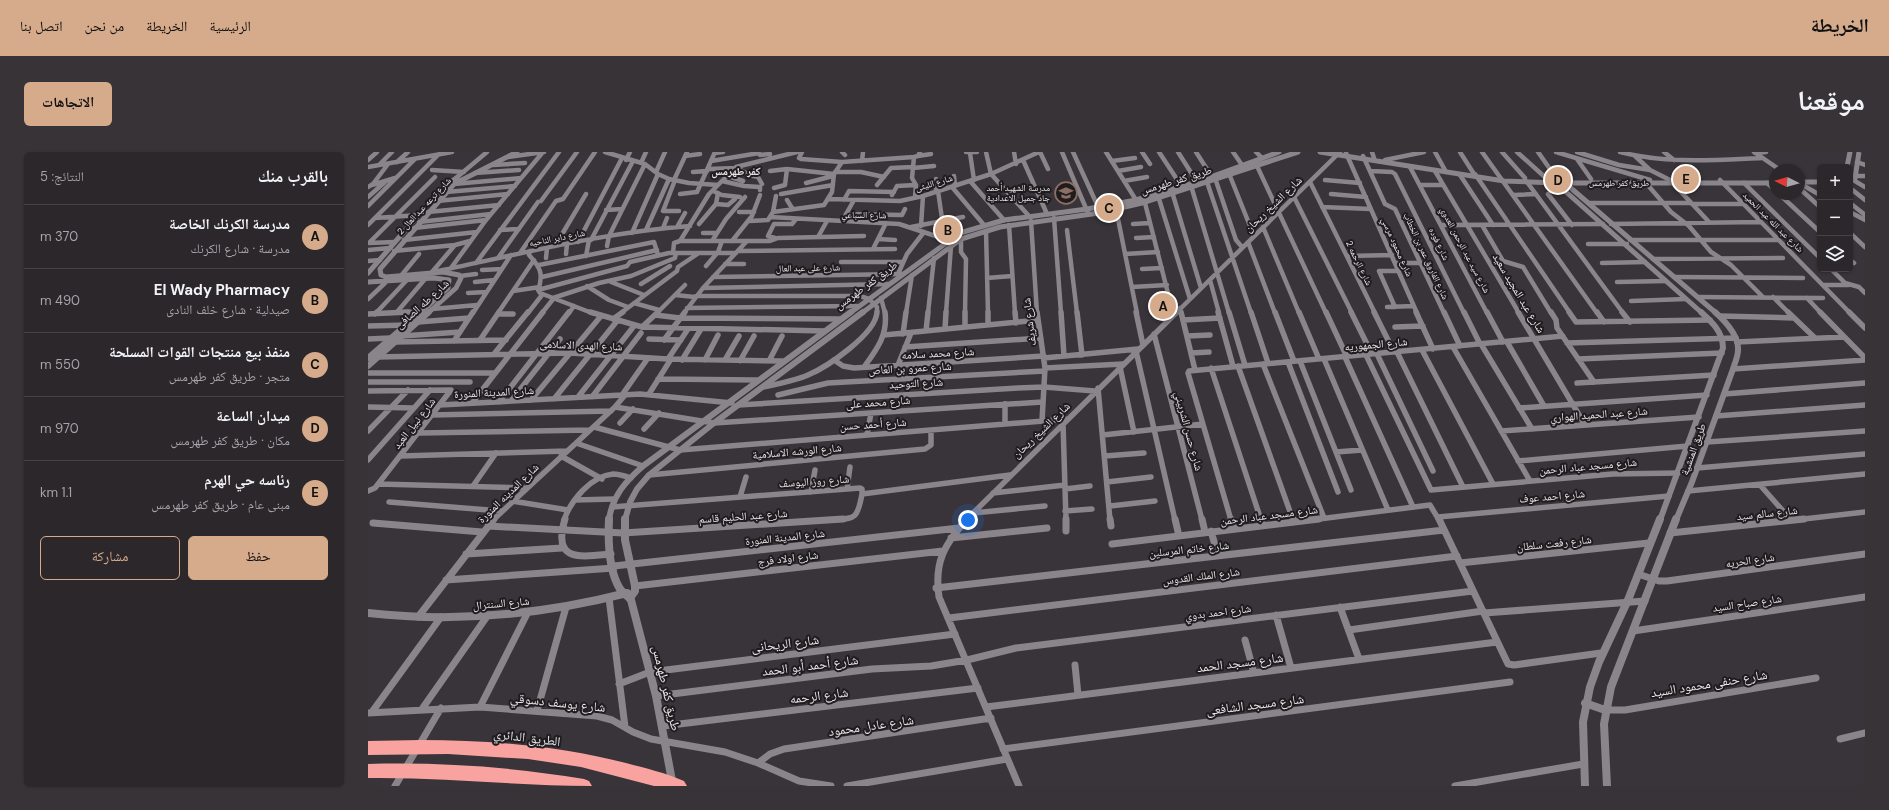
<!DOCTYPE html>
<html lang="ar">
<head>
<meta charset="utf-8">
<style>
  body { margin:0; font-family:"DM Sans","Noto Naskh Arabic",sans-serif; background:#373337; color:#f1f3f6; direction:rtl }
  .controls { position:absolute; right:12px; top:12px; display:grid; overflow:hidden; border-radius:6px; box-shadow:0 1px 3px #0004 }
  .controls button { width:36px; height:36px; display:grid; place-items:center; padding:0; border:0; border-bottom:1px solid #474447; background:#2b272b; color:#f1f3f6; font:20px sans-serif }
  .compass { position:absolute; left:1401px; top:12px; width:36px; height:36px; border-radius:50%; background:#2b272b; box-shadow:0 1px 3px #0004; rotate:275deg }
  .you { position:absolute; left:600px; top:368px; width:14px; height:14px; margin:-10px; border:3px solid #fff; border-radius:50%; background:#1a73e8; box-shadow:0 0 0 6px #1a73e833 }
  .badge { display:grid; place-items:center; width:26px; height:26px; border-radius:50%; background:#d6ab8b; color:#111; font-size:13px; font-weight:700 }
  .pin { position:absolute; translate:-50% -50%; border:2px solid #fff; box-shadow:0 1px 4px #0006 }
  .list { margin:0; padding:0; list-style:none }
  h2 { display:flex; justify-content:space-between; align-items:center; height:52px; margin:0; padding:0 16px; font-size:17px }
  h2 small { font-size:13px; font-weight:400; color:#a6a5a9 }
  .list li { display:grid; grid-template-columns:26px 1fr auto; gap:12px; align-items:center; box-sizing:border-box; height:64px; padding:0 16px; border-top:1px solid #474447 }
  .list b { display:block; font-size:15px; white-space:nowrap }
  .list p { margin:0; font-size:13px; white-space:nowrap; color:#a6a5a9 }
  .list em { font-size:13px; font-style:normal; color:#a6a5a9 }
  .actions { display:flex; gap:8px; padding:12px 16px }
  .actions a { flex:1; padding:9px 0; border:1px solid #d6ab8b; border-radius:6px; text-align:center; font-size:14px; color:#d6ab8b }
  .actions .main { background:#d6ab8b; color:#111 }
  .icon { flex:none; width:22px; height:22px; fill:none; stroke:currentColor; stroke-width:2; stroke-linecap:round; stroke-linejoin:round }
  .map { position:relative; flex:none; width:1497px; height:634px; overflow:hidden; direction:ltr; border-radius:6px }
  header { display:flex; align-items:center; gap:24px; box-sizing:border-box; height:56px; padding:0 20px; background:#d6ab8b; color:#111 }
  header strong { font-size:19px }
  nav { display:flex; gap:22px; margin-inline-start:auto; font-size:14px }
  .intro { display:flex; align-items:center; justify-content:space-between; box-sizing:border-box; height:96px; padding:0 24px }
  h1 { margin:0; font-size:28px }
  .button { padding:10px 18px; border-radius:6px; background:#d6ab8b; color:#111; font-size:14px; font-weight:700 }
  main { display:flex; gap:24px; padding:0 24px }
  aside { flex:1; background:#2b272b; border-radius:6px; box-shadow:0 1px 3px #0004 }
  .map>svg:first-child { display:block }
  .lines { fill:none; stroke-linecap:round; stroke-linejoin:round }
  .minor-far2 { stroke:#8a858a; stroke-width:4.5 }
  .minor-far1 { stroke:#8a858a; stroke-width:5.5 }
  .minor { stroke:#8a858a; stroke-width:7 }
  .tertiary-far2 { stroke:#8a858a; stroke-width:5 }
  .tertiary-far1 { stroke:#8a858a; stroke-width:6 }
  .tertiary { stroke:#8a858a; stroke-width:8 }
  .motorway { fill:#f9a3a0; fill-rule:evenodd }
  .labels { text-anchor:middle; stroke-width:4; stroke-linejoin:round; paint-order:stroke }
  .far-street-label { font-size:9px; fill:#e9e5e9; stroke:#1f1c1f }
  .far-poi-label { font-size:9px; fill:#e9e5e9; stroke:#1f1c1f; text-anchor:end }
  .far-quarter-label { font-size:11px; font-weight:bold; fill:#e9e5e9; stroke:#1f1c1f }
  .street-label { font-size:11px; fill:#e9e5e9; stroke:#1f1c1f }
  .near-street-label { font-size:13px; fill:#e9e5e9; stroke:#1f1c1f }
</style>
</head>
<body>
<header>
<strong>الخريطة</strong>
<nav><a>الرئيسية</a><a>الخريطة</a><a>من نحن</a><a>اتصل بنا</a></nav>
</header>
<div class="intro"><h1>موقعنا</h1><a class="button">الاتجاهات</a></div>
<main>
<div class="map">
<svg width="1497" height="634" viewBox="0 0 1497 634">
  <rect width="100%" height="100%" fill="#393439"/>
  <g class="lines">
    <!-- minor-far2 -->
    <path class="minor-far2" d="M237,0L277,12L290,22L301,27L321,31L350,33
      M434,0L431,6L433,7L474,10L546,5L550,4L552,0
      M474,0L477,3
      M598,0H609
      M618,0L623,22L661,64
      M646,0L648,12
      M672,0L680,17
      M694,0L720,61
      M705,0L732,59
      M738,0L768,48
      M774,0L782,12
      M791,0L814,35
      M810,0L829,30
      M828,0L844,25
      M865,0L874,13
      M888,0L894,6
      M1004,0L1006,6
      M1067,0L1077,18
      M1092,0L1106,22
      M1114,0L1229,161
      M1134,0L1157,26
      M1149,0L1179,27
      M1170,0L1189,27
      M1188,0L1282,28
      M1209,0L1251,13L1282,18
      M1252,0C1299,12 1346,8 1394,6
      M1296,0L1306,8
      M1386,0L1412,18
      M347,1L355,0
      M602,1L606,28
      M978,1L1049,161
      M1387,1L1398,0
      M317,4L332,2
      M550,4L563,2
      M995,4L1017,52L1027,57L1076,161
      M1267,4L1282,18L1302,28L1341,70
      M140,5L176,0
      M546,5L544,26L548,33L547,45
      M1209,7L1223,27
      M0,8L9,0
      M258,8L262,0
      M655,8L679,62
      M1017,8L1056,0
      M343,9L391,1L392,3L402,2
      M494,9L495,0
      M744,9L767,6
      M29,10L40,0
      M1489,10L1497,13
      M273,11L278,0
      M11,13L24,0
      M125,13L157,11
      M889,14L958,161
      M0,15L84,0
      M1042,15L1119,161
      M545,16L566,14
      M340,17L369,16L381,23L390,25L394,32
      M64,18L96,20
      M402,19L419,17L466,22
      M750,19L773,15
      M1003,19L1024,20L1027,22L1096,161
      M1067,19L1151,161
      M288,20L297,0
      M325,20L339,19
      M467,20H493L516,25
      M107,21L151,18
      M1107,22L1202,161
      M1092,23L1125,73
      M360,24L375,29
      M586,24L587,34
      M862,24L886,84
      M1488,24H1497
      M88,26L119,0
      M1482,26L1497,35
      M568,27V40
      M838,27L883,161
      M306,28L319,0
      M307,28L295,59H311
      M957,28L992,31
      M1352,28L1482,161
      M354,29L376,34L392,35V38
      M602,29L636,68
      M756,29L779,25
      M848,29L868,88L874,95
      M942,30L1007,161
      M1159,30L1255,161
      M438,31L465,24
      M1278,31L1303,60L1321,74L1343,100L1363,113L1395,145
      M1376,31L1452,106
      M1399,31L1407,38
      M1431,31L1452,43
      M86,32L153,26
      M4,33L27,26
      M509,33L523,16L545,15
      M1052,33H1075
      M0,35L5,32L20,12
      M584,35L616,73
      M406,36L417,33L419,17
      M1431,36L1452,55
      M1482,36L1497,48
      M824,37L861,161
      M570,39L577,87
      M78,40L147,34
      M347,40L354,43L372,45
      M312,42L329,40L347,0
      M413,42L465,33
      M963,42L998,45
      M1180,42L1204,73
      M1411,42L1452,80
      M524,43L529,34L548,33
      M805,43L833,136
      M1146,43L1168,42
      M0,45L17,30
      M926,45L984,161
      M461,47L532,49L555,44L623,22L671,0
      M791,47L822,147
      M419,48L424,56
      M476,48L481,39L526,40
      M69,49L140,42
      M173,49L209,0
      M777,51L805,161
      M1220,51H1323
      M1482,51L1497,63
      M348,52L360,53L367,47
      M1324,52H1376
      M0,54L47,7
      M954,55L1003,57
      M748,57L769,161
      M238,58L254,57
      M60,60L131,53
      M371,60H386
      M405,60L456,53L464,40L466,22L474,10
      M1482,60L1497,68
      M478,62L534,63L537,57
      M477,64L486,48
      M402,65L531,72L586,90
      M7,66L51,63
      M686,66L693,161
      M381,69L400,68L405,60L408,44
      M663,69L669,161
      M51,70L123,62
      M331,72L348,52L350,41
      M765,72L782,71
      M1243,72L1393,70
      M0,73L71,2
      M641,73L647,161
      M1074,73L1235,72
      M1114,73L1135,109L1155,115L1183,161
      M553,74L555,44
      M309,75L317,61
      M543,75L595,65
      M895,75L931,161
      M46,76L118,68
      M295,76L299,66
      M132,78L151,77
      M278,78L301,27
      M699,78L709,161
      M618,79L620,161
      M264,81L290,22
      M335,81H349
      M1482,81L1497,95
      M450,85L459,69
      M407,86L400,84L406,72H424L428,67
      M768,86L786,85
      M510,87L527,88
      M593,87V100L598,107L597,161
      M36,88L109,80
      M223,88L265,9
      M1262,88H1409
      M311,89H402L410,86L496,84
      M344,89L358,67L377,45
      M364,89L384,64L392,43
      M27,90L1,91L67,25
      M210,90L254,6
      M880,90L907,161
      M1220,92H1259
      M187,94L218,42
      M239,94L241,84L277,12
      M505,97L518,71
      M0,98L22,96
      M26,99L87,93
      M162,99L161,103C172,115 176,122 170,138L172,141L224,161
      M370,99L527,97
      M152,101L188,49L195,47L227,0
      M305,101L306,91L312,89L341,42L368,15L429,0
      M198,102L199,92
      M757,102L790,100
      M218,104L221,88
      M979,104L1024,103
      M130,106L170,50
      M178,106L179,96
      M1285,107L1415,106
      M1482,108L1486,111
      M0,109L12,108
      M473,110H535
      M108,111L191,0
      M1027,111H1052
      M1234,111L1277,110
      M357,112H376
      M171,113L286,90L290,103
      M338,114L350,100L354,89
      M83,116L118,68L175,0
      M774,117L794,116
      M1463,117L1477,131L1491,135L1497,141
      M114,118L134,117
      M70,119C153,102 237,80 322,74
      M64,120L87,93L102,89
      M530,122L539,102L556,80
      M92,124L108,122
      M32,125L51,102
      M174,125L289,98
      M345,125L535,122
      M1306,125L1435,126
      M619,126L644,124
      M842,128L851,161
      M107,130L126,128
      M243,130L276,143
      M1249,130L1298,129
      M273,132L302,114
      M1456,133H1481
      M219,134L241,148L260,155
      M764,135L799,133
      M335,136L521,132
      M170,138L259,114L262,110L301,101H368
      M145,139L172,135
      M100,141L118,140
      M307,143L327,145
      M328,144H492L501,147L509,155V161
      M1330,145L1455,146
      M1405,145L1421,161
      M185,146L231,131L263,124L307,106L308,101
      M513,146L517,161
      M1439,146L1453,161
      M0,147L17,131
      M1263,149L1318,147
      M266,151L291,158
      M1019,155L1046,154
      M1027,155L1011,119H1031
      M319,156L489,154
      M812,156L813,161
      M64,157L109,153
      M29,160L57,127
      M8,161L38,129
      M22,161L54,159
      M105,161L143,103
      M130,161L166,108
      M160,161L174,143
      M174,161L186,146
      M201,161L206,154
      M253,161L309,119L310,115L331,101
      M289,161L317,133
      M316,161L335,136L379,89
      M538,161L544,123
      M560,161L566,106
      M578,161L583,94
      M808,161L972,0"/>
    <!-- minor-far1 -->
    <path class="minor-far1" d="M222,160L274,175L457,179
      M620,160V173
      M647,160L648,171
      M669,160L677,216L674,269
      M693,160L696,204
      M709,160L714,203
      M768,160L775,193
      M805,160L806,163
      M813,160L827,218
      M850,160L865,214
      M861,160L877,213
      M883,160L900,211
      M907,160L926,209
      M931,160L951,207
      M958,160L979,205
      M983,160L1004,202
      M1006,160L1026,200
      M1048,160L1065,197
      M1076,160L1092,194
      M1096,160L1112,192
      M1119,160L1135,190
      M1150,160L1217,273
      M1183,160L1188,168L1189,176L1226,230
      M1201,160L1208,170L1342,168
      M1229,160L1236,170
      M1254,160L1262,170
      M1420,160L1447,186
      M1452,160L1497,206
      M1481,160L1497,176
      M0,162L40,160
      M7,162L9,160
      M130,162H145
      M287,163L312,166L472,167
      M1352,164L1426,166
      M245,167L255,160
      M815,168L852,166
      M50,170L101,166
      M0,174L41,173
      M274,175L290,160
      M597,175V160
      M1027,175L1055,174
      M577,177L578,160
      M558,179L560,160
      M535,182L538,160
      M786,182L834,368
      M516,183L670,168
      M34,184L92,180
      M819,184L842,183
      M0,187L22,186
      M281,187L313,188
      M112,188L131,160
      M296,188L317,160
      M86,189L105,160
      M26,190L138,188
      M1139,190L1176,254
      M1369,190L1476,185
      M1199,191L1368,186
      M1113,192L1164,277
      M537,195L673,186
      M1085,195L1162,329
      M1054,198L1125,332
      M768,199L807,368
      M1029,200L1095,335
      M823,201L841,200
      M126,202L160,160
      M1009,202L1065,319
      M998,203L1063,338L1245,322L1310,321
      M10,205L202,201L300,207L414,209
      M977,205L1045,355
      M676,206L770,197
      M300,207L320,177
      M956,207L1020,358
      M1210,207L1354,201
      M314,208L333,177
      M337,208L350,183
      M357,208L371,184
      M466,208L475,214L486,216L676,204
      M372,209L386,184
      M401,209L414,184
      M932,209L983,338
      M920,210L970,340
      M895,212L956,366
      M530,213L543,181
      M870,214L925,368
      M496,215C509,197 520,183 517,160
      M752,215L766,280
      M677,216L755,212
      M843,216L893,368
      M1365,217L1497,208
      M0,221H127
      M290,227L389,228
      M0,230H102
      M1209,231L1346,223
      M395,235C410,232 426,229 440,223C459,215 508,182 509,160
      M730,236L742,368
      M0,239L83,238L7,336L0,339
      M281,242L303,207
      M1356,242L1497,231
      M254,243L280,206
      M410,243L460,231L677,219
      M210,245L266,174
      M224,245L273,181
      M186,247L249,169
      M163,248L233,164
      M143,249L192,187
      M131,250L201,160
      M104,251L175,160
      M637,252V272
      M72,253L272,242L364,251
      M370,253L650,236L676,235L727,239
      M0,255L46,256
      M247,255L346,271L674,250
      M1151,256L1339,243
      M64,263L243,259
      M1348,264L1497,253
      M252,271L265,257
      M695,271L698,368
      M226,275L312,298L700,267
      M276,277L291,261
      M0,279L40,238
      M1133,279L1331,265
      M51,281L222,278
      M499,283L503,261
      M735,283L835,272
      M1339,290L1497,279
      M208,291L275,314
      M968,300L994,298
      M33,304L199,299
      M193,304L234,327
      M737,304L776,301
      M0,308L62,238
      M1150,309L1320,294
      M1329,316L1497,302
      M281,323L557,297L563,293V278
      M739,330L783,325
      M11,332L157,336
      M1392,333L1423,368
      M105,334L128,301
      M479,337L482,315
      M697,337L722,334
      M1320,339L1497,322
      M443,340L447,318
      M625,341L697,333
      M372,345L378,325
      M207,348L246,347
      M144,349L200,358
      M21,350L133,359
      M742,354L787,349
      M244,355L492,336L494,337V342L642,323
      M697,359L724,357
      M605,361L677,354
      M1070,365L1301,344
      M125,368L247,255L257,243
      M196,368C203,348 223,324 245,322C251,322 257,324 263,326
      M460,368C486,366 489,370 494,342
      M598,368L809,160
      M863,368L820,221L821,219L1195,184
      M943,368L1062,353L1071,368
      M1427,368L1497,360"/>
    <!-- minor -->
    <path class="minor" d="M197,367C184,410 211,405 243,402
      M599,367C576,393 566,410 571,445L651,634
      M698,367V379
      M742,367L743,374
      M807,367L811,384
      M834,367L837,380
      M863,367L866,377
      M893,367L895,373
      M925,367L926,369
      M1071,367L1140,512L1146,513L1233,501
      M1422,367L1423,368
      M5,371L114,380
      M120,374L255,381L475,367
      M843,379L850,404
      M1302,381L1436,367
      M583,386L679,376
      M744,392L951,367
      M98,402L194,396
      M1092,411L1281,391
      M246,414L591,376
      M1270,422L1291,429H1299L1497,402
      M78,428L246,416
      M267,434L575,399
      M568,436L1076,378
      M241,446L257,575
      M972,455L991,507
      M1116,461L1277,449
      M908,463L923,516
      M50,465L126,367
      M581,466L1089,404
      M981,478L1115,459
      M1265,479L1497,445
      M877,488L886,521
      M707,513L710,543
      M251,532L282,520L587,482
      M288,544L504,517L563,514L599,508L648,496L1105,439
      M112,555L160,460
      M618,555L1129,490
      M54,557L120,463
      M1237,558H1257L1448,526
      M169,559L198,455
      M4,560L73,465
      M0,561L112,555L229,564L244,568L265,580L283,587L357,600L390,611L431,629L463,634
      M295,574L610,536
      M1472,587L1497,581
      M635,597L1142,530
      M390,611L402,602L416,597L623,566
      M27,634L73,556
      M479,634L639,607
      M1087,634L1215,612"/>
    <!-- tertiary-far2 -->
    <path class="tertiary-far2" d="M952,0L1136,29L1188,31H1407
      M1479,15L1482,0
      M1482,29L1487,26L1491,0
      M1431,30H1452
      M1188,31L1334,161
      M1197,31L1348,161
      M62,51L77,33L89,26
      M0,121L48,66
      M0,130L66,126L81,128L80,136L52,161
      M60,161L88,136L93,126L91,123L75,120L18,125L13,123L12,117L86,32L149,0
      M482,161L592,81L636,68L719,57L768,48L829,30L911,0
      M494,161L593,87L632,75L731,61L774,51L930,0"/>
    <!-- tertiary-far1 -->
    <path class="tertiary-far1" d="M0,206L53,160
      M0,214L61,160
      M241,368C244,344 258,329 275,314L483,160
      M257,368L262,350L269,337L281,323L346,271L495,160
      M1292,368L1355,196C1355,180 1344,170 1333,160
      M1308,368L1324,330L1365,217C1367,211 1370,204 1370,198C1371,183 1357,169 1347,160"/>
    <!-- tertiary -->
    <path class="tertiary" d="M241,367C240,388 240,418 252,437C255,441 260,444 263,448L288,544L305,634
      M257,367V388L267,434V439L262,446
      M0,461C88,471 173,463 259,441
      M1217,551L1237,558
      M1217,634L1215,570L1222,535L1231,510L1260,448L1292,367
      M1239,634L1236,572L1243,535L1308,367"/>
    <!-- motorway -->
    <path class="motorway" d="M53,588C123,588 190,594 258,611C277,616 298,621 316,629L319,634H286L213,615L160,607L80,602L0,603V589Z
      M0,612C73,610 144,615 216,627L221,629L224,634C149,634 75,625 0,626Z"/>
  </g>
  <!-- icons -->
  <defs>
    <g id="school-ring" transform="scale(1.15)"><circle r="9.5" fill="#1f1c1f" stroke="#8d6e63" stroke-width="1.5"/><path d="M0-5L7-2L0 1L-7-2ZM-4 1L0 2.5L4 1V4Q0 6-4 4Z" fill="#8d6e63"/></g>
  </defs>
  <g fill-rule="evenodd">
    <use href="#school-ring" x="698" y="41"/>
  </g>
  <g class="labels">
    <!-- far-street labels -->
    <g class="far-street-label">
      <text transform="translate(566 31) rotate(-16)" y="3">شارع الليثى</text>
      <text x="1251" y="34">طريق كفر طهرمس</text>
      <text transform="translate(56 54) rotate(-47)" y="3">شارع ترعه عبد العال 2</text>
      <text transform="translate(496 63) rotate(1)" y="3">شارع السباعي</text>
      <text transform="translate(1405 70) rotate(45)" y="3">شارع عبد الله عبد الحميد</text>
      <text transform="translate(189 86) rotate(-11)" y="3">شارع داير الناحيه</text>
      <text transform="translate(1071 92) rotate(64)" y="3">شارع فوده</text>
      <text transform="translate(1029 95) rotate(66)" y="3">شارع محمود مرسي</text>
      <text transform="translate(1097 98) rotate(62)" y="3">شارع سيد عبد الرحمن العدوي</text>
      <text transform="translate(1058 104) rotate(65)" y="3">شارع الفاروق عمر بن الخطاب</text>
      <text transform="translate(991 111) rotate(64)" y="3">شارع الرحمه 2</text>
      <text transform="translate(440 116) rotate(-1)" y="3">شارع على عبد العال</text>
    </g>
    <!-- far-poi labels -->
    <g class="far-poi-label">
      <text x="682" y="39">مدرسة الشهيد أحمد<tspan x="682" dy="10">جاد جميل الاعدادية</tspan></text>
    </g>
    <!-- far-quarter labels -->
    <g class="far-quarter-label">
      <text x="368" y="23">كفر طهرمس</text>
    </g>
    <!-- street labels -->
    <g class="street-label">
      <text transform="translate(808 28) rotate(-17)" y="4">طريق كفر طهرمس</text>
      <text transform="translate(905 52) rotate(-44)" y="4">شارع الشيخ ريحان</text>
      <text transform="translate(498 133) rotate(-36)" y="4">طريق كفر طهرمس</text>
      <text transform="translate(1151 141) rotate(59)" y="4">شارع عبد المجيد سعيد</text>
      <text transform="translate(54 152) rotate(-42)" y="4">شارع طه الصافى</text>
      <text transform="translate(661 170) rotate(-97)" y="4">شارع شريف</text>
      <text transform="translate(1008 192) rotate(-5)" y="4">شارع الجمهوريه</text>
      <text transform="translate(213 193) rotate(2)" y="4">شارع الهدى الاسلامى</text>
      <text transform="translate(570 201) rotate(-3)" y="4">شارع محمد سلامه</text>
      <text transform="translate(542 216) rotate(-3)" y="4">شارع عمرو بن العاص</text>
      <text transform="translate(548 231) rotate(-3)" y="4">شارع التوحيد</text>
      <text transform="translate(126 240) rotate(-3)" y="4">شارع المدينة المنورة</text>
      <text transform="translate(510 250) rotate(-4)" y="4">شارع محمد على</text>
      <text transform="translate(1231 262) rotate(-4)" y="4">شارع عبد الحميد الهواري</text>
      <text transform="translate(46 271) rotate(-52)" y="4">شارع نبيل العبد</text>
      <text transform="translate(505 272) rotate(-4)" y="4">شارع أحمد حسن</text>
      <text transform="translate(673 278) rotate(-44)" y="4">شارع الشيخ ريحان</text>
      <text transform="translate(821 279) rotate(75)" y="4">شارع حسن الشربيني</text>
      <text transform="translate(1325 297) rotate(-70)" y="4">طريق المنشية</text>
      <text transform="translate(429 299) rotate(-5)" y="4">شارع الورشه الاسلامية</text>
      <text transform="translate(1220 314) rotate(-5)" y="4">شارع مسجد عباد الرحمن</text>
      <text transform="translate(446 329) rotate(-4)" y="4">شارع روز اليوسف</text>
      <text transform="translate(140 341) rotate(-44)" y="4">شارع المدينه المنورة</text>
      <text transform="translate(1184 344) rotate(-5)" y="4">شارع احمد عوف</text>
      <text transform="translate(1399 361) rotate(-6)" y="4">شارع سالم سيد</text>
      <text transform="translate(901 363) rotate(-7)" y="4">شارع مسجد عباد الرحمن</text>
      <text transform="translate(375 364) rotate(-4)" y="4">شارع عبد الحليم قاسم</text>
      <text transform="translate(417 385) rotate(-6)" y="4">شارع المدينة المنورة</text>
      <text transform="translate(1186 391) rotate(-6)" y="4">شارع رفعت سلطان</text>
      <text transform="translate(821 397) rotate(-6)" y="4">شارع خاتم المرسلين</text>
      <text transform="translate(420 406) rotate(-7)" y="4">شارع اولاد فرج</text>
      <text transform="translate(1382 408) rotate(-8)" y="4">شارع الحريه</text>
      <text transform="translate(833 424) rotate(-7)" y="4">شارع الملك القدوس</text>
      <text transform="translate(133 451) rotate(-5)" y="4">شارع السنترال</text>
      <text transform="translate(1379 451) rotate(-8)" y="4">شارع صباح السيد</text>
      <text transform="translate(850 460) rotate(-7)" y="4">شارع احمد بدوي</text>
    </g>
    <!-- near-street labels -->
    <g class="near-street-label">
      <text transform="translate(417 491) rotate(-7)" y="5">شارع الريحانى</text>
      <text transform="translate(872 510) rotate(-7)" y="5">شارع مسجد الحمد</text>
      <text transform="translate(442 513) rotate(-7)" y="5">شارع أحمد أبو الحمد</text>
      <text transform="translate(1341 531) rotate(-9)" y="5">شارع حنفى محمود السيد</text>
      <text transform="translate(299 536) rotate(77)" y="5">طريق كفر طهرمس</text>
      <text transform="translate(451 543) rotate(-7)" y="5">شارع الرحمه</text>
      <text transform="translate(190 550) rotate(6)" y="5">شارع يوسف دسوقي</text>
      <text transform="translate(887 552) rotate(-7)" y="5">شارع مسجد الشافعى</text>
      <text transform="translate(503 573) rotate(-8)" y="5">شارع عادل محمود</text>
      <text transform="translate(159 585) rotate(7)" y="5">الطريق الدائري</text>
    </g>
  </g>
</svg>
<div class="controls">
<button>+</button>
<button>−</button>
<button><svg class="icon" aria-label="layers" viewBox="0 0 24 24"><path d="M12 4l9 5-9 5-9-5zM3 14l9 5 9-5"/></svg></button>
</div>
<svg class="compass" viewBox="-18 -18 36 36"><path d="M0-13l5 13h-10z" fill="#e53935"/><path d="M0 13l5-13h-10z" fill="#a6a5a9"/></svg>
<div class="you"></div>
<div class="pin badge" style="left:795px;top:154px">A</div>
<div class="pin badge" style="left:580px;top:78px">B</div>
<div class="pin badge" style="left:741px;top:56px">C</div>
<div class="pin badge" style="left:1190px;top:28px">D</div>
<div class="pin badge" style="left:1318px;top:27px">E</div>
</div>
<aside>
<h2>بالقرب منك<small>النتائج: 5</small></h2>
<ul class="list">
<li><span class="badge">A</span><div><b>مدرسة الكرنك الخاصة</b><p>مدرسة · شارع الكرنك</p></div><em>370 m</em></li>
<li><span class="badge">B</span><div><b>El Wady Pharmacy</b><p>صيدلية · شارع خلف النادى</p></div><em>490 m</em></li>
<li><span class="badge">C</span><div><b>منفذ بيع منتجات القوات المسلحة</b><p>متجر · طريق كفر طهرمس</p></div><em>550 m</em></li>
<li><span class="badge">D</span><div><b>ميدان الساعة</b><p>مكان · طريق كفر طهرمس</p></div><em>970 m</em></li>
<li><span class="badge">E</span><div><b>رئاسه حي الهرم</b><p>مبنى عام · طريق كفر طهرمس</p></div><em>1.1 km</em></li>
</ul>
<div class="actions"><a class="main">حفظ</a><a>مشاركة</a></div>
</aside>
</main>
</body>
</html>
